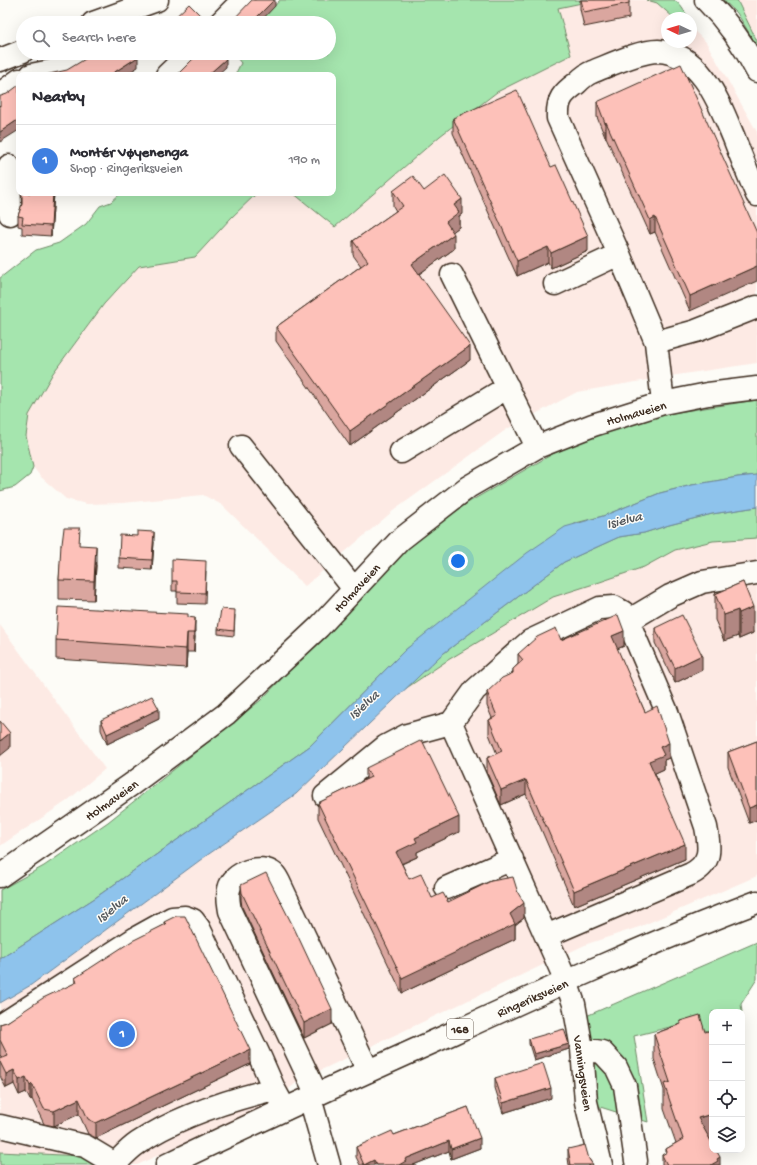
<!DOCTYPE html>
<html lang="en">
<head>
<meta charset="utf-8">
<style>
  body { margin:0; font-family:"Gochi Hand",sans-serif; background:#f7f7f7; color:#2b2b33 }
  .controls { position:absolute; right:12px; bottom:12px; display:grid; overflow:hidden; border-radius:8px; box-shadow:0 4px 16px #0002 }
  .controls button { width:36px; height:36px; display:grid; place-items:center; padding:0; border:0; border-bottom:1px solid #e1e1e2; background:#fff; color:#2b2b33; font:20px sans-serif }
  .compass { position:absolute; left:661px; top:12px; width:36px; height:36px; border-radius:50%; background:#fff; box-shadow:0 4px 16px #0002; rotate:274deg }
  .you { position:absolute; left:458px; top:561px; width:14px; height:14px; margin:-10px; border:3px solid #fff; border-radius:50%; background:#1a73e8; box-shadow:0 0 0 6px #1a73e833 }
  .badge { display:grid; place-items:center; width:26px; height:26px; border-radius:50%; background:#b45309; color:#fff; font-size:13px; font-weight:700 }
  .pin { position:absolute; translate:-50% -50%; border:2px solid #fff; box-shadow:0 1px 4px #0006 }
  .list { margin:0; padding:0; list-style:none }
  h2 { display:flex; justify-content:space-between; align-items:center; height:52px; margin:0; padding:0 16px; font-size:17px }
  h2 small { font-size:13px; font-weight:400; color:#7c7c81 }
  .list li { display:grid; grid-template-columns:26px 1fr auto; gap:12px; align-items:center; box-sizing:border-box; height:72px; padding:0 16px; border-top:1px solid #e1e1e2 }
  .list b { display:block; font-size:15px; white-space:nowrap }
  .list p { margin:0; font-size:13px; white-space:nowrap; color:#7c7c81 }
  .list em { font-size:13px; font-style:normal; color:#7c7c81 }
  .icon { flex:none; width:22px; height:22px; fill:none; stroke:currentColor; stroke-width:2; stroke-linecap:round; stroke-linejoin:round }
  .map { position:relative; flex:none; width:757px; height:1165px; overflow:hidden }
  .search { position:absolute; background:#fff; box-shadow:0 4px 16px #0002; left:16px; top:16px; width:320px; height:44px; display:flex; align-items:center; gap:10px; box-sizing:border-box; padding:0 14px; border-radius:22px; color:#7c7c81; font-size:15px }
  .panel { position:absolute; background:#fff; box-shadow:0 4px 16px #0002; left:16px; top:72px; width:320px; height:124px; border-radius:8px }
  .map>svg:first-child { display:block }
  .built { fill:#fdeae4 }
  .green { fill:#a5e5ae; stroke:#708866 }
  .water { fill:#8ec3ec; stroke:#6d869a }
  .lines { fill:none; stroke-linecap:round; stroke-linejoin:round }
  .minor-casing { stroke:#3b2a1e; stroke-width:25 }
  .major-casing { stroke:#3b2a1e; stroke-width:25 }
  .minor { stroke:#fdfcf7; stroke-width:22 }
  .major { stroke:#fdfcf7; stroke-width:22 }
  .wall { fill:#daa69f; stroke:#3b2a1e }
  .shaded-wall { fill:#b18782; stroke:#3b2a1e }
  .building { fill:#fdc1b9; stroke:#3b2a1e }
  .labels { text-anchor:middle; stroke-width:3; stroke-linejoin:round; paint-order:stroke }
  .shield { fill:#fdfcf7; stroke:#75695f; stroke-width:1 }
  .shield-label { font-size:12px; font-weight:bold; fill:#3b2a1e }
  .street-label { font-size:13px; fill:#3b2a1e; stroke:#fdfcf7 }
  .water-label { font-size:14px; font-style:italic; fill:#54585c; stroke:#fdfcf7 }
</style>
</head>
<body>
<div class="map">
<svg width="757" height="1165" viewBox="0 0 757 1165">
  <rect width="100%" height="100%" fill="#fdfcf7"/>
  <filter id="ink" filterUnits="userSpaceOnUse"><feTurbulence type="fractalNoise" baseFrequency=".025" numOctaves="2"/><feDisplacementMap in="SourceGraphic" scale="8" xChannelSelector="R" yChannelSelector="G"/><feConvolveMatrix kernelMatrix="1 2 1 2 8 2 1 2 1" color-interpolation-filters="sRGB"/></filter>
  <g filter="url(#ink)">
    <!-- built -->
    <path class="built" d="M596,0H647L657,3L674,18H667V42H691V28L706,42L756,130L757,132V363L677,375L577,392L507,429L393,511L305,586L222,505L203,495L123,503L87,504L66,499L41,477L33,467L26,436L29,415L53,373L104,304L139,266L195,257L231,218L257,193H293L335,227L440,136L497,92L571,55L558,8Z
      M737,0H757V41Z
      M757,538V876L639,927L587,944L300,1080L271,1103L137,1165H100L23,1154L0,1152V1003L31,985L203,858L296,794L405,689L448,660L496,630L553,597L600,582L644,567L675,550L713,541Z
      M0,625L105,769L67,801L0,846Z"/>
    <!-- green -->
    <path class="green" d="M280,0H596L558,8L571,55L497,92L440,136L335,227L293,193H333V75H235L241,63L233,53H329V23H259Z
      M647,0H674L680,5L689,18H674L657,3Z
      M723,0H737L757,41V46L737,13Z
      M121,193H257L231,218L195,257L139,266L104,304L53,373L29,415L26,436L33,467L30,475L15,487L0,491V278L36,250L59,243L86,224L100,206L111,202Z
      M757,400V475L738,477L692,485L660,493L603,516L576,523L405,650L310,746L95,898L0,959V890L44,866L108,822L261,700L412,543L469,502L556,452L588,439L658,415Z
      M757,507V538L713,541L675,550L644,567L600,582L553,597L448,660L405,689L440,656L564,562L619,537L644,533L669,525L712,514Z
      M757,942V979L741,1004L742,1012H712V1032L682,1024L634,1036L648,1122L597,1106L584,1017Z
      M0,1152L82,1156L100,1165H0Z"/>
    <!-- water -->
    <path class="water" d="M757,475V507L712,514L669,525L644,533L619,537L564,562L440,656L296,794L203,858L31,985L0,1003V959L95,898L310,746L405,650L527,553L565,527L603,516L660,493L692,485L738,477Z"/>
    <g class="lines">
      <!-- minor casing -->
      <g class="minor-casing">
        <path id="minor" d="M706,0C726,20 744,45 757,71
          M93,23L157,0
          M220,23L243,0
          M0,60L23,51
          M31,75L61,69L88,53
          M167,75L190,53
          M0,94L19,80
          M9,166L10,214
          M452,275L537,447
          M555,284L619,254
          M656,342L696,331L757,307
          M663,403L656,342L619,254L558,118C557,99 563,93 577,83C581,79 586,74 592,72C610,65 639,51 658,51C702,53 720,105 734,138C741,157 749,176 757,195
          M241,446L354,589
          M401,452L508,387
          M628,621L670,596L702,582L757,573
          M451,723L566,981L574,1004L582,1049L586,1102L601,1165
          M325,796L386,746L407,735L451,723L475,690L530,641L600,608L614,607L623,612L628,621L667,712L706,827C710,848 712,863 691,874L546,936
          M0,876L132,784L226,714L319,627L400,540L468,487L537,447L593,425L663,403L708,394L757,388
          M446,888L512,859
          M0,1026L136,938L172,918L185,917L193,920L199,928L260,1057L274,1089L285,1109
          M582,1049L602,1052L616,1067L625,1086L636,1161
          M317,1095L230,911C229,904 227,896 229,889C233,872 260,863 274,874C276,876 278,880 279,882L368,1071
          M310,1098L329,1165
          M0,1126L85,1146L115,1164
          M115,1165V1164C122,1157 129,1149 138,1143C176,1117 229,1100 274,1089"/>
      </g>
      <!-- major casing -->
      <g class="major-casing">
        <path id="major" d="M167,1165C261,1119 357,1076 453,1033C553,987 654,941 757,902"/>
      </g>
      <!-- minor -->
      <use href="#minor" class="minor"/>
      <!-- major -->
      <use href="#major" class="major"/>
    </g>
    <!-- wall -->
    <path class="wall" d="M580,0H629V18L584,27L580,9Z
      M163,53H172L168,57Z
      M597,102L757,233L690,311L655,232L650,234L606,137H605L597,117Z
      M453,118L588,251L551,268L548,262L517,276L453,133Z
      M393,191H424L462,214L459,216V227L452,232L454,249L419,274L470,360L350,446L276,341V327L361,266L353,255V241L396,211L393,206Z
      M22,193H54L51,236L22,234V227L18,226V216L22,204Z
      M154,542L152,570L119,568V558Z
      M62,544L80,546L96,565L94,600L59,599V580Z
      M206,571L205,604L177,603V591H172V581Z
      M743,582L753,633L739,639L738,636L724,641L715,620V594Z
      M235,615L234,636L218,634V629Z
      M188,617L195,637L194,652H187L186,668L56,659V640Z
      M655,628L702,670L675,683L655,643Z
      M561,640L624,646L617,649L645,712L669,758L664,760V769L655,773L685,859L574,906L526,794L501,805L487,773V758L497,754L489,734V720L492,718L487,706V692L513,673V669L518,664V654Z
      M159,719L107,744L101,730V720Z
      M757,741V820L749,823L728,767V752Z
      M366,768L459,832L417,852V857L402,864L409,879L432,898L448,902L524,918L515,925V939L402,993L318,818V803L366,780Z
      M241,885L332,1024L304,1038L242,907L241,900Z
      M164,922L250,1064L96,1138L88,1134L79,1114L54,1126L44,1124L32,1099L30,1100L26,1092L19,1095L14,1084L6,1088L0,1076V1059L2,1058L0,1055V1024L7,1022L75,983V978L164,925Z
      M680,1021L710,1139L720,1165H662V1155L666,1153V1149L676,1143L664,1109V1090L654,1059V1034L680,1024Z
      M529,1039L569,1049L534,1060L529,1044Z
      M495,1078L551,1098L503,1113L495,1088Z
      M468,1107L480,1148L451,1159L449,1151L413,1165H360L356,1157V1147L394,1135Z
      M568,1149L589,1159L593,1165H569L568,1158Z"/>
    <!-- shaded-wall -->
    <path class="shaded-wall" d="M274,0H275V6L259,23H251Z
      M168,53H172L168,57Z
      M222,53H229L221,62V54Z
      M138,57V67L125,75H110Z
      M226,59V67L217,75H208Z
      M19,119V130L0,142V132Z
      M606,122V137H605V123Z
      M53,193H54L51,236V226Z
      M462,199V214L459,216V227L446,237V222L454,205Z
      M655,217V232L650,234V220Z
      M454,234V249L412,279V264Z
      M588,236V251L551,268V253Z
      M548,247V262L517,276V261Z
      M757,266V281L690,311V296Z
      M470,346V360L350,446V431Z
      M154,532V542L152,570V560Z
      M96,546V565L94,600V581Z
      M753,607V633L739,639V613Z
      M738,610V636L724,641V615Z
      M195,618V637L194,652V633Z
      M624,631V646L612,651V636Z
      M187,633V652L186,668V649Z
      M702,655V670L675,683V668Z
      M159,709V719L107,744V734Z
      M10,733V748L0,756V741Z
      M669,743V758L664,760V769L649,776V761L660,747Z
      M526,780V794L501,805V790Z
      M757,805V820L749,823V808Z
      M459,817V832L417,852V857L396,866V852L415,838Z
      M685,844V859L574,906V891Z
      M524,903V918L515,925V939L402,993V978L510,914Z
      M332,1009V1024L304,1038V1023Z
      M569,1044V1049L534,1060V1054Z
      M250,1050V1064L96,1138V1123Z
      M14,1070V1084L6,1088V1074Z
      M26,1077V1092L19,1095V1080Z
      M32,1084V1099L30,1100V1086Z
      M551,1088V1098L503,1113V1103Z
      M79,1099V1114L54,1126V1111Z
      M712,1114V1139L698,1143V1118Z
      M480,1138V1148L451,1159V1149Z
      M449,1141V1151L413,1165H399L405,1159Z
      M720,1157V1165H711L717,1159Z
      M374,1160V1165H364Z"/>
    <!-- building -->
    <path class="building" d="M252,0H274L251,23H230Z
      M581,0H629V3L584,12Z
      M189,4L208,23H169Z
      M95,53H135L138,57L110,75H45L67,70Z
      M199,53H222L221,54L226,59L208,75H177Z
      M681,64L757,233V266L690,296L655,217L650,220L606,122L605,123L597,102Z
      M19,85V119L0,132V96H1L7,94Z
      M517,90L551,167L556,165L588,236L551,253L548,247L517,261L453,118Z
      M445,175L462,199L454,205L459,212L446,222L454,234L412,264L470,346L350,431L276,327L368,261L353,241L403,206L393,191L413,176L424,191Z
      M22,193H53L51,226L22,224L23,217L18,216L22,204Z
      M64,528H80L79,545L96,546L94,581L59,580L61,544H62Z
      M137,531L154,532L152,560L119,558L120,535L137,536Z
      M172,559L206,561L205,593L177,592V581H172Z
      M743,582L753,607L739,613L738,610L724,615L715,594Z
      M58,607L188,614V617L195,618L194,633H187L186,649L56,640Z
      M221,609L235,610L234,631L218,629Z
      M618,615L624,631L612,636L645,712L657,706L669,743L660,747L664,755L649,761L685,844L574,891L526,780L501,790L487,758L502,751L489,720L497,716L487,692L502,678L513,673V669L523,660L518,654L537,637L556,628L561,640Z
      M682,615L702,655L675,668L655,628Z
      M152,696L159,709L107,734L101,720Z
      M0,721L10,733L0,741Z
      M422,740L459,817L415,838L417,842L396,852L409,879L421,874L432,898L443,893L448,902L491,881L513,877L518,893L524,903L510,914L515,924L402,978L318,803L371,777L366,768Z
      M757,741V805L749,808L728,752Z
      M266,873L295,930L332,1009L304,1023L242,893L241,885Z
      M176,916H185L250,1050L96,1123L88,1119L79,1099L54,1111L44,1109L32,1084L30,1086L26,1077L19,1080L14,1070L6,1074L0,1062V1059L8,1056L0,1040V1024L7,1022L43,998L77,982L75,978L132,941L166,924L164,922Z
      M700,1015L705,1032L712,1030V1114L698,1118L712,1143V1150H716L720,1157L717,1159L718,1161L711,1165H667L662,1155L667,1152L666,1149L683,1139L664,1084L670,1082L654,1034L681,1024L680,1021Z
      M564,1029L569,1044L534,1054L529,1039Z
      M543,1063L551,1088L503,1103L495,1078Z
      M468,1107L480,1138L451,1149L449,1141L405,1159L406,1161L399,1165H377L374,1160L364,1165L356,1147L392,1131L394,1135Z
      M585,1145L589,1159L593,1165H571L568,1149Z"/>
  </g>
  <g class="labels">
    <!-- shield labels -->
    <rect class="shield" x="447" y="1019" width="26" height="20" rx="3"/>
    <g class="shield-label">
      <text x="460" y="1033">168</text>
    </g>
    <!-- street labels -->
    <g class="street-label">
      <text transform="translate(636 412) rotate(-16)" y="5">Holmaveien</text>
      <text transform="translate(356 587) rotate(-47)" y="5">Holmaveien</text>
      <text transform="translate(111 799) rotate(-35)" y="5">Holmaveien</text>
      <text transform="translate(532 997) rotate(-24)" y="5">Ringeriksveien</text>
      <text transform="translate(584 1073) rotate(82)" y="5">Vanningsveien</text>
    </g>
    <!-- water labels -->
    <g class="water-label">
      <text transform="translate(624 519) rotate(-13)" y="5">Isielva</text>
      <text transform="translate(363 704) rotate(-42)" y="5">Isielva</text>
      <text transform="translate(111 908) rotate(-39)" y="5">Isielva</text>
    </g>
  </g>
</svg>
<div class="controls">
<button>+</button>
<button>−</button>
<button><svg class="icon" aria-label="locate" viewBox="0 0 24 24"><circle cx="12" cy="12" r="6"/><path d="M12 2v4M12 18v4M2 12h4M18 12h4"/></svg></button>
<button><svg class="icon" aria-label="layers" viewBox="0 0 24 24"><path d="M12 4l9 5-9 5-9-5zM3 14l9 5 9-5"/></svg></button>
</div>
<svg class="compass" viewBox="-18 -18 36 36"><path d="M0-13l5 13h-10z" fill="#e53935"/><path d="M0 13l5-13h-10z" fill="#7c7c81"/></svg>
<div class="you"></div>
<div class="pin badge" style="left:122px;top:1034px;background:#3f7fe0">1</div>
<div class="search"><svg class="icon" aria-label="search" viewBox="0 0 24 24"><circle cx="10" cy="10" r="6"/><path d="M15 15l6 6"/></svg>Search here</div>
<section class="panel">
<h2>Nearby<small></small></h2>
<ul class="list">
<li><span class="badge" style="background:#3f7fe0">1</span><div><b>Montér Vøyenenga</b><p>Shop · Ringeriksveien</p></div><em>190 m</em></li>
</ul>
</section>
</div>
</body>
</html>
